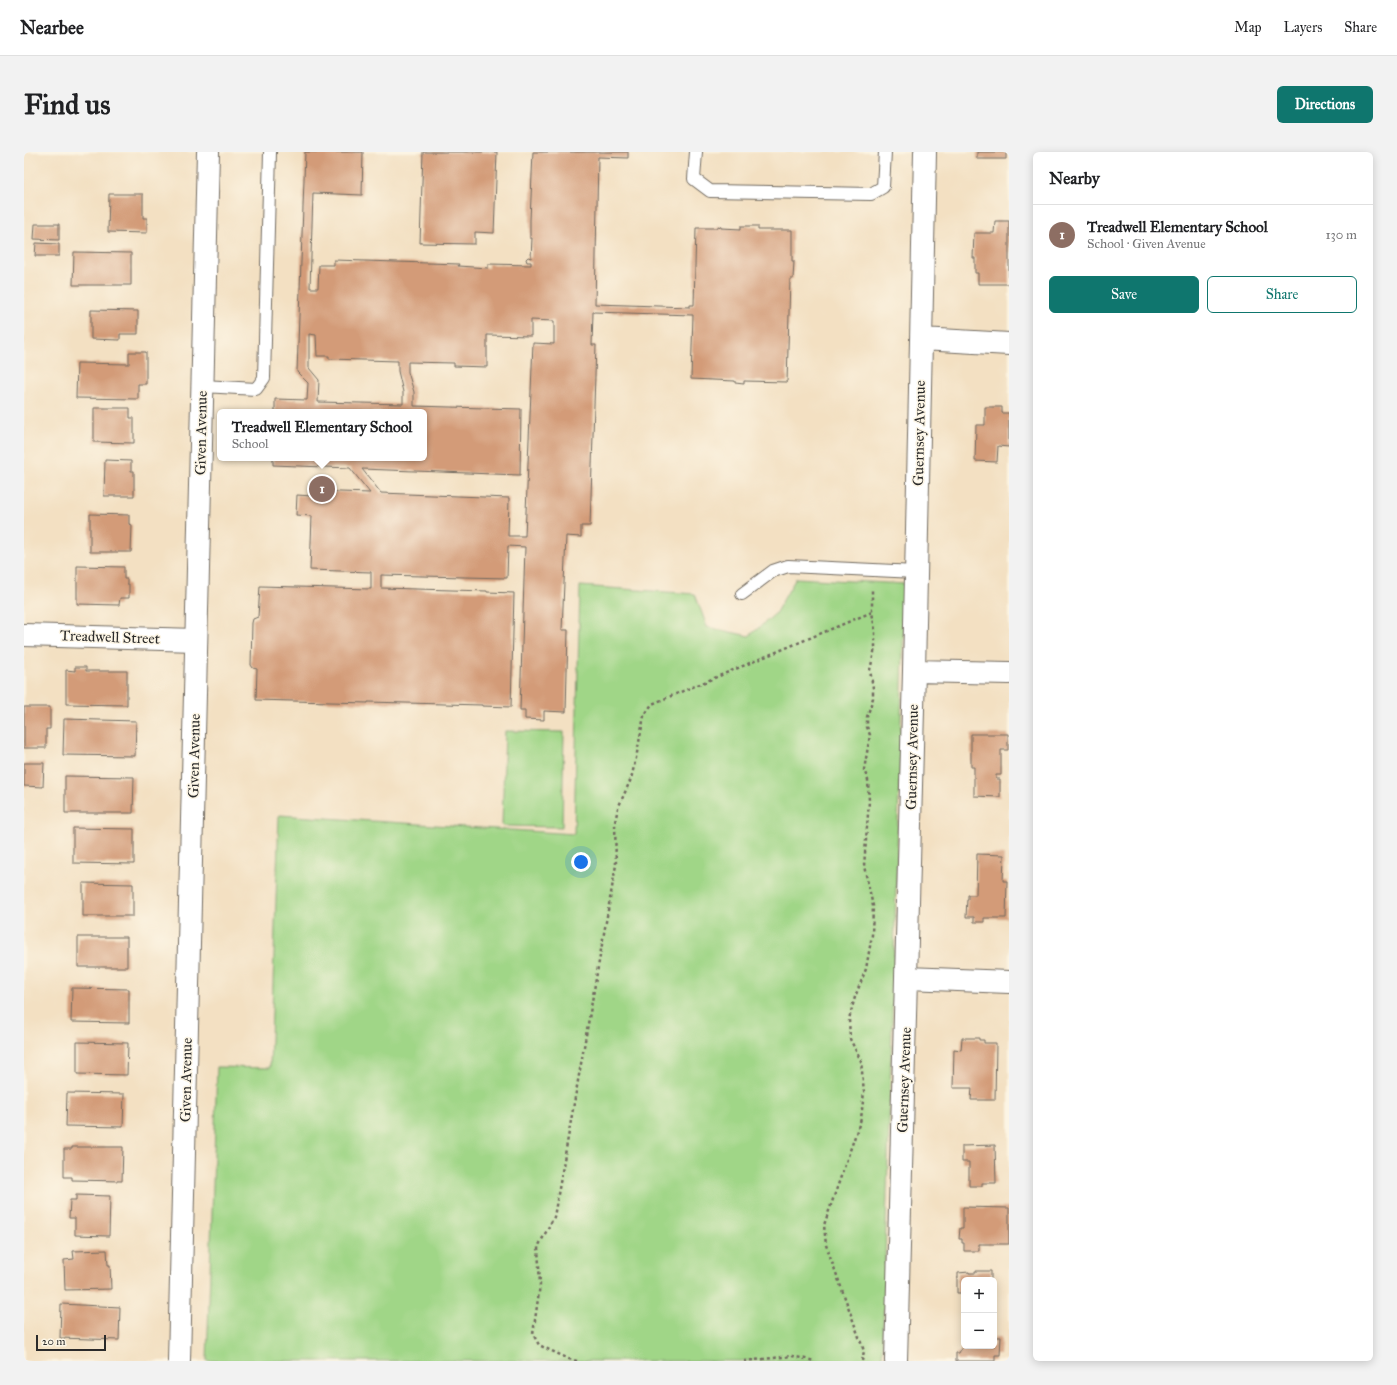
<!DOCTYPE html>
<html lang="en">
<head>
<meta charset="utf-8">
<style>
  body { margin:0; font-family:"IM FELL Great Primer",serif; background:#f2f2f2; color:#202124 }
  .controls { position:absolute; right:12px; bottom:12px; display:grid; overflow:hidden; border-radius:6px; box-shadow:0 2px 10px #0003 }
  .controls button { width:36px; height:36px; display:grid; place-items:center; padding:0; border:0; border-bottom:1px solid #e0e0e0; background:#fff; color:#202124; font:20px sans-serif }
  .scale { position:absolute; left:12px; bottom:10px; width:70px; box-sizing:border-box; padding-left:4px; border:2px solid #2b2b2b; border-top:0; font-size:11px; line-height:14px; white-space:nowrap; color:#2b2b2b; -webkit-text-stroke:3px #fcf5e5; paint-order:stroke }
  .you { position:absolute; left:557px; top:710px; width:14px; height:14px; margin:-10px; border:3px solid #fff; border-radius:50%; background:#1a73e8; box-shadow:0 0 0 6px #1a73e833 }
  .badge { display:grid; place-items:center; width:26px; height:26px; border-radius:50%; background:#0f766e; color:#fff; font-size:13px; font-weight:700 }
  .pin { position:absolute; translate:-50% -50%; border:2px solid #fff; box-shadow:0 1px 4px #0006 }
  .popup { position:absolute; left:193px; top:257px; width:210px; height:52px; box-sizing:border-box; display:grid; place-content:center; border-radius:6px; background:#fff; filter:drop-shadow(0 1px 3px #0005); font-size:13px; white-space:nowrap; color:#757577 }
  .popup b { font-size:15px; color:#202124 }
  .popup::after { content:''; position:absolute; left:50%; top:100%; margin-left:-8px; border:8px solid transparent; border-top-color:#fff }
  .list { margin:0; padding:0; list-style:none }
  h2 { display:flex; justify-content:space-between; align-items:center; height:52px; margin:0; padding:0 16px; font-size:17px }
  h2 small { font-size:13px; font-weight:400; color:#757577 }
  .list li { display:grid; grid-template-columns:26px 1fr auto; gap:12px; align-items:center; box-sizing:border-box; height:60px; padding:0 16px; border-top:1px solid #e0e0e0 }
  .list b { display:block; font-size:15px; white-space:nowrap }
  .list p { margin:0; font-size:13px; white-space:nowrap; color:#757577 }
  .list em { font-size:13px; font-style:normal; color:#757577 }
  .actions { display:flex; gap:8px; padding:12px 16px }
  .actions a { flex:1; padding:9px 0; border:1px solid #0f766e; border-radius:6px; text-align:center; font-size:14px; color:#0f766e }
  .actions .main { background:#0f766e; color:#fff }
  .map { position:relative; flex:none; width:985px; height:1209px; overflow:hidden; border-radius:6px }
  header { display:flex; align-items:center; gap:24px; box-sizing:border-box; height:56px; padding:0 20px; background:#fff; border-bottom:1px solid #e0e0e0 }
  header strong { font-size:19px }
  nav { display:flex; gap:22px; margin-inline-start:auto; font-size:14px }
  .intro { display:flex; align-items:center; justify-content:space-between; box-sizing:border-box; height:96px; padding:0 24px }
  h1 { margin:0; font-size:28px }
  .button { padding:10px 18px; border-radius:6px; background:#0f766e; color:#fff; font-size:14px; font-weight:700 }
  main { display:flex; gap:24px; padding:0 24px }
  aside { flex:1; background:#fff; border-radius:6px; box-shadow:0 2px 10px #0003 }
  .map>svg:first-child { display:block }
  .green { fill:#a0d687; stroke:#668059 }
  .building { fill:#d39b78; fill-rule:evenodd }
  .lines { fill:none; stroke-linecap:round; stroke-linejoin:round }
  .lane-casing { stroke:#716a60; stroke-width:14 }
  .street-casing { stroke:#716a60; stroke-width:24 }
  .path { stroke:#716a60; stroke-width:2.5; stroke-dasharray:3 3; stroke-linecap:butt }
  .lane { stroke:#fff; stroke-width:12 }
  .street { stroke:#fff; stroke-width:22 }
  .labels { text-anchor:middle; stroke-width:3; stroke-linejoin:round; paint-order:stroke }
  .street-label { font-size:15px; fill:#2b2b2b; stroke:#fcf5e5 }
</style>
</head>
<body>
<header>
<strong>Nearbee</strong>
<nav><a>Map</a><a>Layers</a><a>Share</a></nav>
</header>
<div class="intro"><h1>Find us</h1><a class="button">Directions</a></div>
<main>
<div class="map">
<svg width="985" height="1209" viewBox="0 0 985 1209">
  <rect width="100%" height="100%" fill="#fcf5e5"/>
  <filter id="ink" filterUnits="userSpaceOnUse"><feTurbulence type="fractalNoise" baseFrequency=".025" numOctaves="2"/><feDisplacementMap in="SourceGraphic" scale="8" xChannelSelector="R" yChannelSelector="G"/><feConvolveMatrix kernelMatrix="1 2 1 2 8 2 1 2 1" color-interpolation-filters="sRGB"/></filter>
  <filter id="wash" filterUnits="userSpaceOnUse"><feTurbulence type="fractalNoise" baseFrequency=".012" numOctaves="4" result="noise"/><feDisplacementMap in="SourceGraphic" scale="16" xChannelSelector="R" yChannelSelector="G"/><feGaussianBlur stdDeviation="0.9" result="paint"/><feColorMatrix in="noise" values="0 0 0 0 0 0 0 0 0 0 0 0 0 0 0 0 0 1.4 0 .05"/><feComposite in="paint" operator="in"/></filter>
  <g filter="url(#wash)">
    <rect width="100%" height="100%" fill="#f3e0c2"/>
    <!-- green -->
    <path class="green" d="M772,426L881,432L858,1209H183L193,915L246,916L255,663L550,682L556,434L671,442L683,475L725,484L751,462Z
      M481,579L540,580L538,675L478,674Z"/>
    <g id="blocks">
      <!-- building -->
      <path class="building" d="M281,0H339L338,43L289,41L286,136H294L295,113H310V108L435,112L434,114L464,116V112L507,113V110H503L502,107L504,105L507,106L508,86H506V68L509,0H604V6L574,5L571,152L666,155V153H670L672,76H694V74L697,75V76L717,77V74H734V78H768V109H770L769,127H766L763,230L720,229V232L711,231V229L667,227L669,163L569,160L568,193H572L566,374H557V385L542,384L538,478H544L542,560L520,559V568L501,567V558H496L501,395L484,394L483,426L357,423V436L463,439V440L490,441L487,555L458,554V553L344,550V551L232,548L233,517L229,516L227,513L228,471L229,467L234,465L236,434L347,437V420L286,418L288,364L272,363L273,343L288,344V339L346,341L326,316L249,313V306H400V260H251V247L283,248L284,231L273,220ZM507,168L530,169V192L509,191L501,384H484L485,346L357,341L338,317L496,323L497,257L390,254V240L384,220V210L430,211V214L463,215V183L507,184ZM285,182L292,183L293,204H305V207L374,209V219L379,240V252L294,250L295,228L285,216Z
        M399,0H473L470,81L451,80V92L396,91Z
        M953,0H982V7H953Z
        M85,42H119V66H123V81L84,80Z
        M971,69H985V132H954V121H951V106H949L950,81H970Z
        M11,72H35V88L10,87Z
        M12,91L35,92V104H11Z
        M50,100L107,101V133H49Z
        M67,158L114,159V182H96V188L67,187Z
        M105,200H122V232H114V247L52,246L53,211L105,212Z
        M961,255H978V261H985V295L974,294L973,310L951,309L952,273H961Z
        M70,256H106V266H110V291L70,290Z
        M81,308L107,309V319H110V344H80Z
        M66,362L105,363V372L108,373L107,400H66Z
        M53,414L100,415V427H103V432H105V446H96L95,453L53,452Z
        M51,515H62V519H103V553L42,552V518L51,519Z
        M0,555H26V577H22V596H0Z
        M40,567L112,569L111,604L39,603Z
        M947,582H984V598H977V623H972V627H976V645L950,644V615H947Z
        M0,611H20L19,635L0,634Z
        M41,624L110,625L109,661H41Z
        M49,676L110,677V712L49,711Z
        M953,702L980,703L979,729H983L982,766H960V770H950V765H942L943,747H944V743H952Z
        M59,731L109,732V764H59Z
        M54,785H103V815H54Z
        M48,836L105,837V871L47,870Z
        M938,886H955V888H960V891H972L971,948H947L948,936H929L930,897L937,898Z
        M53,890L104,891L103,923L53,922Z
        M43,941L100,942L99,975L42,974Z
        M971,993L972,1031H958V1034H945V1010H938V994Z
        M48,995H99L98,1029L48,1028V1025H40V997H48Z
        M52,1043L86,1044L85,1084L51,1083V1066H45L46,1048H52Z
        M939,1055L985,1056V1092H955V1099H940V1091H938V1087H935L936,1076H939Z
        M83,1098L84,1113H86L87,1137L41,1138L40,1108L50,1107L49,1099Z
        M952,1119H967V1128H940V1154H938V1141H933V1126H934V1121L945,1120V1121H952Z
        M37,1152L96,1155L95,1188L36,1186Z
        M970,1185H977L976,1203H971V1209H932V1201H935L938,1195L970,1194Z"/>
    </g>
  </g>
  <g filter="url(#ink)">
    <use href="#blocks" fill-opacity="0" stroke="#716a60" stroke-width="1"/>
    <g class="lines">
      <!-- lane casing -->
      <g class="lane-casing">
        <path id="lane" d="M672,0L670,27L686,39L847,42L859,35L861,0
          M179,234L232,237L240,226L246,0
          M718,442L749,419L764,414L892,420"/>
      </g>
      <!-- street casing -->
      <g class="street-casing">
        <path id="street" d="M898,187L985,192
          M0,483L172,488
          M890,519L985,521
          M883,826L985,830
          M155,1209L184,0
          M872,1209L890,519L901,0"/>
      </g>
      <!-- path -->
      <path class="path" d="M553,1209L545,1207L515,1193L509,1182L516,1133L514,1095L530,1065L592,713L591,670L594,656L607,627L612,606L620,564L628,552L848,460
        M720,1209L768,1204L791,1209
        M838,1209L840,1199L802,1093L800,1073L837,967L840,940L837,909L826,887L825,867L831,845L842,817L848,783L849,754L840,714L845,649L844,628L840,618L846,583L843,575V565L849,546V536L846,518L851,496V478L848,460V436"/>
      <!-- lane -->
      <use href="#lane" class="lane"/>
      <!-- street -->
      <use href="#street" class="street"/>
    </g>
  </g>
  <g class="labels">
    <!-- street labels -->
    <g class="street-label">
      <text transform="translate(177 281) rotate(-89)" y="5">Given Avenue</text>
      <text transform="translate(895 281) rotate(-89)" y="5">Guernsey Avenue</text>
      <text transform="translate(86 485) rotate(2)" y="5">Treadwell Street</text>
      <text transform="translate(170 604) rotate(-89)" y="5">Given Avenue</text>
      <text transform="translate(888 605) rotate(-89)" y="5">Guernsey Avenue</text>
      <text transform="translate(162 928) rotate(-89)" y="5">Given Avenue</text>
      <text transform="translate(880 928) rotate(-88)" y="5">Guernsey Avenue</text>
    </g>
  </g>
</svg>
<div class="controls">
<button>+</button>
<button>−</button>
</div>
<div class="scale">20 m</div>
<div class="you"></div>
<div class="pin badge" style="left:298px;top:337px;background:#8d6e63">1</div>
<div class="popup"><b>Treadwell Elementary School</b>School</div>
</div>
<aside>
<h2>Nearby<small></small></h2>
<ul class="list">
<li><span class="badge" style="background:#8d6e63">1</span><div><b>Treadwell Elementary School</b><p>School · Given Avenue</p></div><em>130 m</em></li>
</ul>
<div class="actions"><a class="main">Save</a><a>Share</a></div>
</aside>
</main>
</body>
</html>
